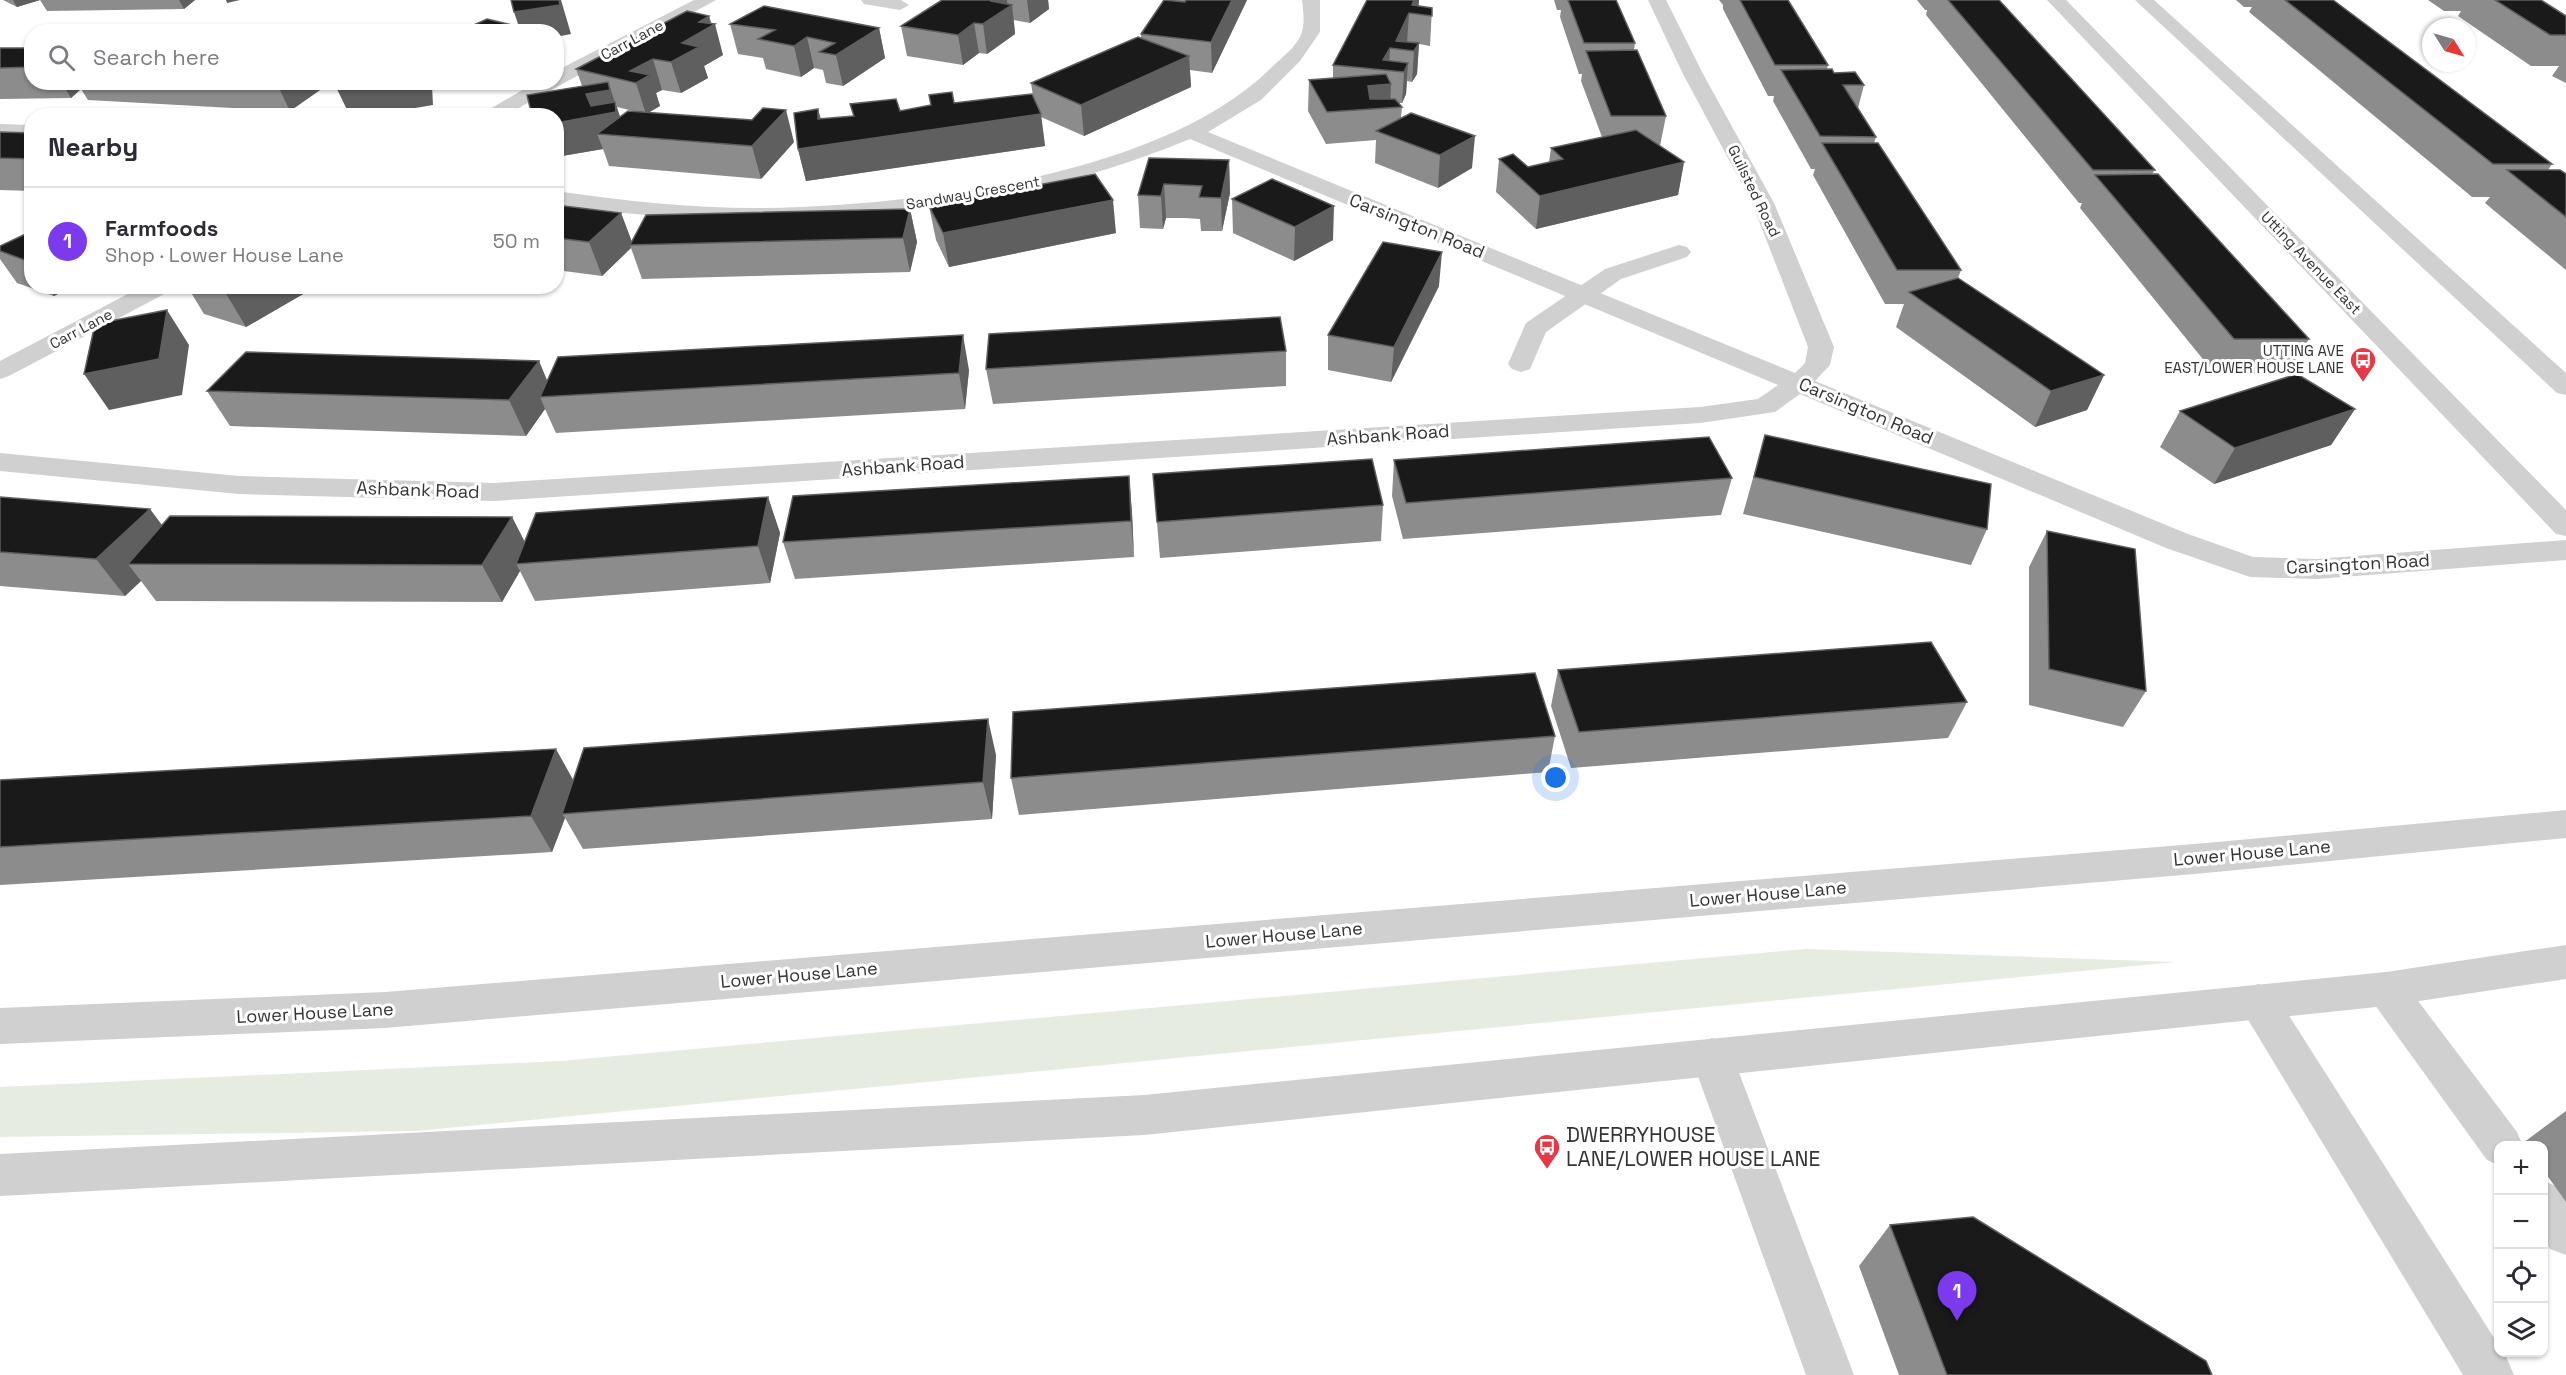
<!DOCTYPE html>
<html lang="en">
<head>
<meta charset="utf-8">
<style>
  body { margin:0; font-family:"Space Grotesk",sans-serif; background:#f7f7f7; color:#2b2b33 }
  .controls { position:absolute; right:18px; bottom:18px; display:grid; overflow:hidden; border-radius:12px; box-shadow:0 2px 4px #0004 }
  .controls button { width:54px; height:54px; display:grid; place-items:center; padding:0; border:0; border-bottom:2px solid #e1e1e2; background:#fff; color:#2b2b33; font:30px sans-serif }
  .compass { position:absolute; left:2422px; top:18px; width:54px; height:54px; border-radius:50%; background:#fff; box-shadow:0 2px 4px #0004; rotate:127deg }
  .you { position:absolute; left:1556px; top:778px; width:21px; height:21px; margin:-15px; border:4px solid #fff; border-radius:50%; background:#1a73e8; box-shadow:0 0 0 9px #1a73e833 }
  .badge { display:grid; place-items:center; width:39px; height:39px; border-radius:50%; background:#7c3aed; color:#fff; font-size:20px; font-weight:700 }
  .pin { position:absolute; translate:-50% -50px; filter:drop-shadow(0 2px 3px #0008) }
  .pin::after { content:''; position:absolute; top:32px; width:21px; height:18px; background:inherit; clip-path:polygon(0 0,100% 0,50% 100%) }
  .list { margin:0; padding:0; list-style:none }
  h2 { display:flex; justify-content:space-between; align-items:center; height:78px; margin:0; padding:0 24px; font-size:26px }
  h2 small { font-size:20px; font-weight:400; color:#7c7c81 }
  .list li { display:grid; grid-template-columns:39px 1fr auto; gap:18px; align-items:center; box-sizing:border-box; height:108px; padding:0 24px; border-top:2px solid #e1e1e2 }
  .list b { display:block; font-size:22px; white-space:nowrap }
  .list p { margin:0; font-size:20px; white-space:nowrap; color:#7c7c81 }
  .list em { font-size:20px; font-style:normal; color:#7c7c81 }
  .icon { flex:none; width:33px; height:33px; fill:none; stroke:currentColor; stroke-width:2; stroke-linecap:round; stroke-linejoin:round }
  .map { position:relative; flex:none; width:2566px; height:1375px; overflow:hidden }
  .search { position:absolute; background:#fff; box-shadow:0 2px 4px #0004; left:24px; top:24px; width:540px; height:66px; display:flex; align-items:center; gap:15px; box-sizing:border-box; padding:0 21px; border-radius:24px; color:#7c7c81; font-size:22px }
  .panel { position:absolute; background:#fff; box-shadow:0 2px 4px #0004; left:24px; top:108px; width:540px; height:186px; border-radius:24px }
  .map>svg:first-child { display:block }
  .green { fill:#e6ecdf }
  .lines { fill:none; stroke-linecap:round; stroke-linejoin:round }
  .service { fill:#d0d0d0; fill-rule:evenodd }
  .minor { fill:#d0d0d0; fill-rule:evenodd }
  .tertiary { fill:#d0d0d0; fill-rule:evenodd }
  .wall { fill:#8c8c8c; fill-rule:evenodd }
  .shaded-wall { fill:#5f5f5f }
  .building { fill:#1a1a1a; stroke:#5f5f5f; stroke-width:1.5 }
  .labels { text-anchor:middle; stroke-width:6; stroke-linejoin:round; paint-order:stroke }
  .far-street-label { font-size:15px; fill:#333; stroke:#fff }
  .far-poi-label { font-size:15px; fill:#333; stroke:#fff; text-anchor:end }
  .street-label { font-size:18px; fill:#333; stroke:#fff }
  .near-poi-label { font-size:21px; fill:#333; stroke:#fff; text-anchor:start }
</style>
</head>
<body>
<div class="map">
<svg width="2566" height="1375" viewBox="0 0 2566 1375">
  <rect width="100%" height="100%" fill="#fff"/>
  <!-- green -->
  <path class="green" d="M1806,949L2176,962L416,1131L0,1137V1087L560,1061Z"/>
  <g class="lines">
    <!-- service -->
    <path class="service" d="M1679,245L1687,247L1691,252L1687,257L1621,279L1546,332L1530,369L1521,372L1512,369L1508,364L1526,323L1605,269Z
      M2386,972L2400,977L2517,1132L2523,1146H2498V1165L2487,1160L2372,1001L2366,989L2372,977Z
      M2258,984L2272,989L2498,1344V1352H2504L2514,1375H2463L2244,1013L2238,1001L2244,989Z
      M2544,1181L2560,1188L2566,1196V1255L2550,1249L2544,1240Z"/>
    <!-- minor -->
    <path class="minor" d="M694,0H716L504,116H478L536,82H556V71Z
      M861,0H901L909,5L900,10L864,4Z
      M1302,0H1320V32L1300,61L1261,100L1208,132L1795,373L1805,363L1808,347L1752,203L1682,72L1648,0H1666L1702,72L1774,203L1834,347L1830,365L1815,381L2188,534L2253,557L2316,559L2566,540V560L2316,579L2250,577L2166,548L1800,394L1775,412L1700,423L494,501L239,494L0,471V453L239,476L494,483L1700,407L1758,399L1778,385L1190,139C990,222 769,235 556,205V191C637,203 719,211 800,207C942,201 1165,171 1270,69C1280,59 1298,46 1302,32C1305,22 1303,10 1302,0Z
      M0,124L32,125V137L0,136Z
      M143,286H174L170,291L9,376L0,379V361Z
      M1712,1038L1727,1044L1733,1057L1854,1375H1806L1691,1057L1697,1044Z"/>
    <!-- tertiary -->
    <path class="tertiary" d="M2047,0H2066L2566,510V536L2556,534Z
      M2135,0H2154L2566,373V395L2557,393Z
      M2566,810V838L2206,873L385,1028L0,1044V1008L385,992L2206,843Z
      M2566,945V979L2386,1006L1144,1135L0,1196V1154L1144,1095L2386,972Z"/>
  </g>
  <!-- wall -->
  <path class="wall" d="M3,0H40L17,7Z
    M40,0H195L184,9L47,11Z
    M942,0H1048L1049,9L1030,23L1014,20L1015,34L987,54L979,53L963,65L907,56L901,26Z
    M1168,0H1247L1212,73L1190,70L1191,87L1084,136L1041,117L1045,146L806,181L798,149L818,109L821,119L900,111L954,103L1033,96L1031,83L1141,38V34Z
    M1419,0L1418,6L1432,8L1430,46L1419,44L1417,74L1412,82L1407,81L1406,94L1402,103H1399L1402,107L1401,118L1472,168L1438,188L1375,163L1376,140L1326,144L1308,111L1309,80L1333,78V65Z
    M1554,0H1616L1635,43L1634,50L1666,116L1660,146L1684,162L1678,195L1536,229L1496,192L1499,159L1528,167L1549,162L1551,148L1602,137L1581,81L1582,74H1579L1560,17L1561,10H1557Z
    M1719,0H1788L1828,65L1827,69L1834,73L1864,85L1858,108L1876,137L1874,143L1961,270L1958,278L2104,375L2087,410L2035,427L1896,327L1904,304H1885L1813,175L1815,169H1811L1773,101L1774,96H1768L1723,9V5Z
    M1917,0H1999L2155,170L2152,174L2309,339L2288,374H2215L2080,208L2082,203H2079L1926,15L1927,10H1925Z
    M2236,0H2333L2552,164L2548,170L2566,174V270L2485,203L2490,197H2472L2249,12L2252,7H2244Z
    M2428,0H2541L2566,16V83L2552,76L2559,66H2531L2458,16L2461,11H2444Z
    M709,16L723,55L704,66L708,78L681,93L662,90L656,93L660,106L648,113L794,142L761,179L609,166L603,149L556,157V116L582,86L576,69ZM617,107L637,112L620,117Z
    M730,24L879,28L885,58L843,86L826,83L823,70L814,68L801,77L766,69L763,58L738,54Z
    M0,48H32V82H316L320,90L290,111L88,100L81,89L71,98L0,99Z
    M0,132L32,133V191L0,190Z
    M1229,160L1230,193L1222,231H1201L1200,219L1184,218H1166L1163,229L1140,228L1138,195Z
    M1232,199L1333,240L1294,261L1233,233Z
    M556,205L621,213L632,242L910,209L917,242L910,272L642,279L631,248L602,276L556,270Z
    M929,206L1116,233L949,267L936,240Z
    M32,231V286H73L54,296L17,283L0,259V246Z
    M187,286H317L246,327L204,314Z
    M1439,286L1391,382L1328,370V335Z
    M1286,351V386L993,404L986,369Z
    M539,361L547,381L969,370L965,409L556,433L545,409L526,436L230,426L207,391Z
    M2355,409L2331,445L2214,484L2160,447L2180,411Z
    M1765,435L1987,529L1971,565L1743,514Z
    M1394,460L1732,478L1721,515L1403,539L1392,496Z
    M1153,474L1383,505L1381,541L1160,558Z
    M1129,476L1132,513L1134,557L795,579L783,542Z
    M0,497L162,525L512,517L525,542L768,497L780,533L770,583L535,601L520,571L502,602L156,601L141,581L125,596L0,586Z
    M2047,531L2146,691L2123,727L2029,705V567Z
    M1558,670L1967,702L1948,738L1571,768L1551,706Z
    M1555,736L1548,772L1019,815L1011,778Z
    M996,755L992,819L583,849L565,818L552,852L0,885V780H573Z
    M2566,1111V1202L2544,1171V1146H2525L2523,1143Z
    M1890,1225L2212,1375H1899L1859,1266Z"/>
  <!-- shaded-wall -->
  <path class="shaded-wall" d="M13,0H40L17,7Z
    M179,0H195L184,9Z
    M226,0H240L227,3Z
    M559,0H561L571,34L556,37V32H509L519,27L514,12Z
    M992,0H1007L1008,7L1012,5L1015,34L987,54L983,24L991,1Z
    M1027,0H1048L1049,9L1030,23Z
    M1232,0H1247L1212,73L1211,42Z
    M1414,0H1419L1418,14L1412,5Z
    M1409,13L1407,43L1396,41Z
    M709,16L711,26L715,24L723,55L704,66L708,78L681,93L671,62L682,43L699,22Z
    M974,23L979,53L963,65L958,35Z
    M879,28L885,58L843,86L836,55Z
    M807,37L814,68L801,77L794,46Z
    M1419,43L1417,74L1412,82L1414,51Z
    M1390,48L1389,71L1383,60Z
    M1189,56L1191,87L1084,136L1081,105Z
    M653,59L662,90L656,93L660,106L646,114L636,83L630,71Z
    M1408,63L1406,94L1402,103L1404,72Z
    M61,82H77L81,89L71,98Z
    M276,82H316L320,90L290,111Z
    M363,82H431L432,86L433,105L367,116H350L336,87Z
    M608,82L626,134H597L603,149L556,157V123L586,94Z
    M1391,84L1390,108L1367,109L1368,86Z
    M818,109L826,141L1041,114L1045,146L806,181L798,149L818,119Z
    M786,110L794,142L761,179L752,146Z
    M1475,136L1472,168L1438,188L1440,155Z
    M1229,160L1230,193L1222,231L1221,198Z
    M1684,162L1678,195L1536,229L1540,196Z
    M1164,184L1166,218L1163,229L1161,196Z
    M1113,200L1116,233L949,267L943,233Z
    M1334,206L1333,240L1294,261L1295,227Z
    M910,209L917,242L910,272L903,238Z
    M621,213L633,245H630L631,248L602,276L589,242Z
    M1442,252L1439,286L1391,382L1394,347Z
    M48,286H73L54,296Z
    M235,286H317L246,327L225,292Z
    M167,310L189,345L182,395L109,410L84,374Z
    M963,335L969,370L965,409L959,373Z
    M539,361L554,397H540L545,409L526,436L509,400Z
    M2104,375L2087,410L2035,427L2051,391Z
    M2355,409L2331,445L2214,484L2235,448Z
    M1129,476L1132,513L1134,557L1131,521Z
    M768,497L780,533L770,583L758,546Z
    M150,509L177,545L128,564L141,581L125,596L96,559Z
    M512,517L530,553L516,564L520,571L502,602L482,565Z
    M988,719L996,755L992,819L983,782Z
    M556,749L576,785L562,814L565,818L552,852L531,816Z"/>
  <!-- building -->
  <path class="building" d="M511,0H559L560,5L514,12Z
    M942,0H992L991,1L1012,5L983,24L974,23L958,35L901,26Z
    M1164,0L1185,2L1186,0H1232L1211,42L1141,34Z
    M1367,0H1414L1412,5L1432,8V16L1409,13L1396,41L1419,43L1414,51L1390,48L1383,60L1408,63L1404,72L1333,65Z
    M1568,0H1616L1635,43H1584Z
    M1740,0H1788L1828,65H1775Z
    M1948,0H1999L2155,170H2093Z
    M2285,0H2333L2552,164H2493Z
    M2495,0H2541L2566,16V35H2550Z
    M764,6L879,28L836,55L819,52L835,43L807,37L794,46L758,39L775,30L730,24Z
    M687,11L709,16L699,22L715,24L682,43L699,47L671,62L653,59L630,71L650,75L636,83L576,69Z
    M487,19L520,27L509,32H458Z
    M1138,37L1189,56L1081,105L1031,83Z
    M0,48H32V67L0,68Z
    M1637,50L1666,116H1611L1586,51Z
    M1832,69L1834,73L1855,72L1864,85H1843L1876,137L1820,136L1781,70Z
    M1386,74L1391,84L1368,86L1370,99H1395L1402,107L1327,112L1309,80Z
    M336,82H363L336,87Z
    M608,82L610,90L586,94L591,106L615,102L616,112L556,123V116H532L527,95Z
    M952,92L954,103L1032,94L1041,114L798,149L794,113L818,109V119L854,116L850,104L896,99L900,111L931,105L929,95Z
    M763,108L786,110L752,146L597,134L628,111L752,120Z
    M1411,113L1475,136L1440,155L1376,131Z
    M1636,130L1684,162L1540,196L1499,159L1513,154L1528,167L1563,159L1551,148Z
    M0,132L32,133V159L0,158Z
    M1822,143H1878L1961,270H1897Z
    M1149,158L1229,160L1221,198L1199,197L1202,186L1182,185L1164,184L1161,196L1138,195Z
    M2507,170H2560L2566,174V217Z
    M1095,174L1113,200L943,233L929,206Z
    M2158,174L2309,339H2234L2095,175Z
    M1272,179L1334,206L1295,227L1232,199Z
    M556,205L621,213L589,242L556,238Z
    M910,209L903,238L630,245L646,215Z
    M32,231V261L30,262L0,251V246Z
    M1383,242L1442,252L1394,347L1328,335Z
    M1958,278L2104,375L2051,391L1909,292Z
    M207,286H235L225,292Z
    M167,310L159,359L84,374L95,324Z
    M1280,317L1286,351L986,369L989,334Z
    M963,335L959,373L540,397L558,357Z
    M246,352L539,361L509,400L207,391Z
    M2297,374L2355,409L2235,448L2180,411Z
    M1765,435L1991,484L1987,529L1754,477Z
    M1709,437L1732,478L1406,503L1394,460Z
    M1372,459L1383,505L1157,522L1153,474Z
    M1129,476L1131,521L783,542L793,496Z
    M0,497L150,509L96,559L0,552Z
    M768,497L758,546L516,564L536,513Z
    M170,516L512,517L482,565L128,564Z
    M2047,531L2135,549L2146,691L2049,669Z
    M1931,642L1967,702L1579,732L1558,670Z
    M1535,673L1555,736L1011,778L1013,712Z
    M988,719L983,782L562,814L584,748Z
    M556,749L531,816L0,847V780Z
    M1973,1217L2206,1361L2212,1375H1947L1890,1225Z"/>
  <!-- icons -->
  <defs>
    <g id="bus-pin" transform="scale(1.35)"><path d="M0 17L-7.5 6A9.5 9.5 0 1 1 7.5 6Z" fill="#e63946" stroke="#fff"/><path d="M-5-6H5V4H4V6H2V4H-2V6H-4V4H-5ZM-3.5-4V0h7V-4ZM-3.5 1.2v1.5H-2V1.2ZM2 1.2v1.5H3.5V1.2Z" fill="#fff"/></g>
  </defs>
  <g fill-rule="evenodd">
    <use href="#bus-pin" x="2363" y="360"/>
    <use href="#bus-pin" x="1547" y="1147"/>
  </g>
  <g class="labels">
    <!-- far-street labels -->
    <g class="far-street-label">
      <text transform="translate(632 40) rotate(-28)" y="5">Carr Lane</text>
      <text transform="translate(1754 191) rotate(64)" y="5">Guilsted Road</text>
      <text transform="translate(973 193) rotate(-10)" y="5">Sandway Crescent</text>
      <text transform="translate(2311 263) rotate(46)" y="5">Utting Avenue East</text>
      <text transform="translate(81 329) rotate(-28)" y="5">Carr Lane</text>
    </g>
    <!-- far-poi labels -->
    <g class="far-poi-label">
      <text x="2344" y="356">UTTING AVE<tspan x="2344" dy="17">EAST/LOWER HOUSE LANE</tspan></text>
    </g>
    <!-- street labels -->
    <g class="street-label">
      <text transform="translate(1417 226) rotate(22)" y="6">Carsington Road</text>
      <text transform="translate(1866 411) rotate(23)" y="6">Carsington Road</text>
      <text transform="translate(1388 435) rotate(-4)" y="6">Ashbank Road</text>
      <text transform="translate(903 466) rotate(-4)" y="6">Ashbank Road</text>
      <text transform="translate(418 490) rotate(2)" y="6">Ashbank Road</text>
      <text transform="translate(2358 564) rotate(-3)" y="6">Carsington Road</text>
      <text transform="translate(2252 853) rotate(-5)" y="6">Lower House Lane</text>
      <text transform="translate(1768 894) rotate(-5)" y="6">Lower House Lane</text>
      <text transform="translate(1284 935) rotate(-5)" y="6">Lower House Lane</text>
      <text transform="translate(799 975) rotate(-5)" y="6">Lower House Lane</text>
      <text transform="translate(315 1013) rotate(-3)" y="6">Lower House Lane</text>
    </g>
    <!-- near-poi labels -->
    <g class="near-poi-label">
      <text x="1566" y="1142">DWERRYHOUSE<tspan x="1566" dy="24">LANE/LOWER HOUSE LANE</tspan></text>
    </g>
  </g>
</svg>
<div class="controls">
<button>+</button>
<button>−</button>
<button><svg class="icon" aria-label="locate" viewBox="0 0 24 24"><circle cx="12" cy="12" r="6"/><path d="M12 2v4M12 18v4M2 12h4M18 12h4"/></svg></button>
<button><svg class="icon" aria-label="layers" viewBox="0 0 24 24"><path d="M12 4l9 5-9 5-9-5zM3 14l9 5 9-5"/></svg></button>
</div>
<svg class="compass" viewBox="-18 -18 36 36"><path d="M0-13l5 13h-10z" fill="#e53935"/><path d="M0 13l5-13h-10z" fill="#7c7c81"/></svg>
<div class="you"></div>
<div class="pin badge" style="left:1957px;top:1321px">1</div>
<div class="search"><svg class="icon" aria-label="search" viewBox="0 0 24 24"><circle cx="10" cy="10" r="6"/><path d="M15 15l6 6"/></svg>Search here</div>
<section class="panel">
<h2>Nearby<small></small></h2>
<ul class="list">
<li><span class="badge">1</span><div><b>Farmfoods</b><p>Shop · Lower House Lane</p></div><em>50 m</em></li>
</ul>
</section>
</div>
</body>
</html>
